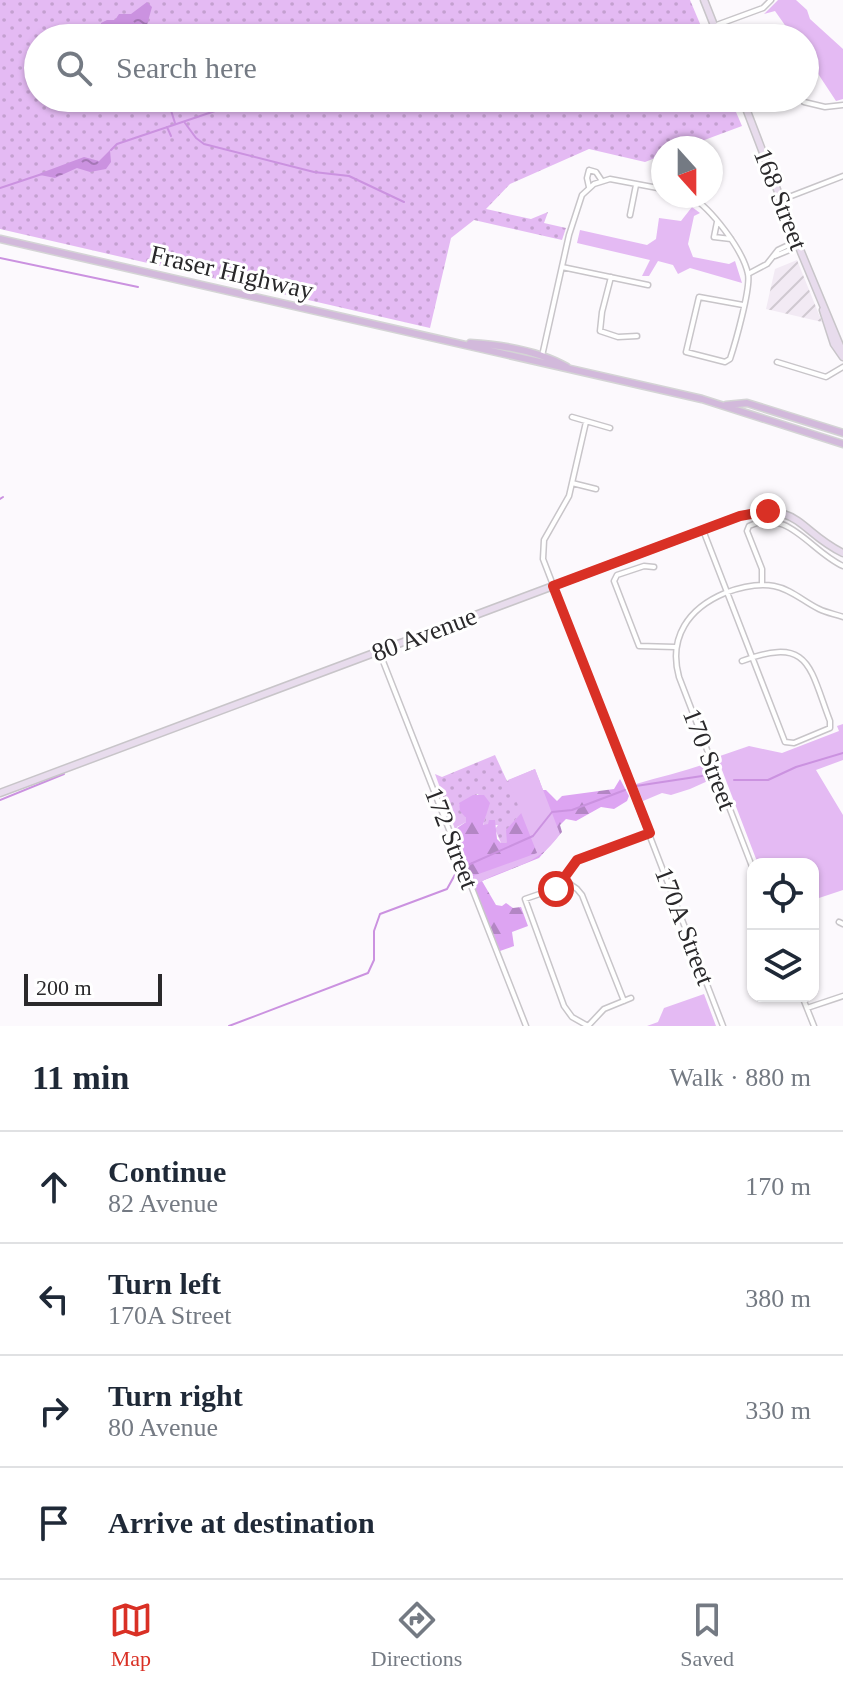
<!DOCTYPE html>
<html lang="en">
<head>
<meta charset="utf-8">
<style>
  body { margin:0; font-family:"Times New Roman",serif; background:#f2f2f3; color:#1f2937 }
  .controls { position:absolute; right:24px; bottom:24px; display:grid; overflow:hidden; border-radius:16px; box-shadow:0 2px 6px #0004 }
  .controls button { width:72px; height:72px; display:grid; place-items:center; padding:0; border:0; border-bottom:2px solid #e0e1e3; background:#fff; color:#1f2937; font:40px sans-serif }
  .compass { position:absolute; left:651px; top:136px; width:72px; height:72px; border-radius:50%; background:#fff; box-shadow:0 2px 6px #0004; rotate:159deg }
  .scale { position:absolute; left:24px; bottom:20px; width:138px; box-sizing:border-box; padding-left:8px; border:4px solid #2a292b; border-top:0; font-size:22px; line-height:28px; white-space:nowrap; color:#2a292b; -webkit-text-stroke:6px #fff; paint-order:stroke }
  .stop { position:absolute; width:24px; height:24px; margin:-18px; border:6px solid #d93025; border-radius:50%; background:#fff }
  .stop.end { background:#d93025; border-color:#fff; box-shadow:0 2px 8px #0008 }
  .list { margin:0; padding:0; list-style:none }
  h2 { display:flex; justify-content:space-between; align-items:center; height:104px; margin:0; padding:0 32px; font-size:34px }
  h2 small { font-size:26px; font-weight:400; color:#747a83 }
  .list li { display:grid; grid-template-columns:52px 1fr auto; gap:24px; align-items:center; box-sizing:border-box; height:112px; padding:0 32px; border-top:2px solid #e0e1e3 }
  .list b { display:block; font-size:30px; white-space:nowrap }
  .list p { margin:0; font-size:26px; white-space:nowrap; color:#747a83 }
  .list em { font-size:26px; font-style:normal; color:#747a83 }
  .icon { flex:none; width:44px; height:44px; fill:none; stroke:currentColor; stroke-width:2; stroke-linecap:round; stroke-linejoin:round }
  .map { position:relative; flex:none; width:843px; height:1026px; overflow:hidden }
  .search { position:absolute; background:#fff; box-shadow:0 2px 6px #0004; left:24px; right:24px; top:24px; height:88px; display:flex; align-items:center; gap:20px; box-sizing:border-box; padding:0 28px; border-radius:44px; color:#747a83; font-size:30px }
  .sheet { height:552px; background:#fff }
  nav { display:flex; justify-content:space-around; align-items:center; box-sizing:border-box; height:112px; border-top:2px solid #e0e1e3; background:#fff; font-size:22px; color:#747a83 }
  nav a { display:grid; justify-items:center; gap:4px }
  nav .on { color:#d93025 }
  .map>svg:first-child { display:block }
  .industrial { fill:url(#industrial-furrows) }
  .grass { fill:url(#grass-dots) }
  .forest { fill:url(#forest-firs) }
  .green { fill:#e4baf3 }
  .water { fill:url(#water-ripples) }
  .lines { fill:none; stroke-linecap:round; stroke-linejoin:round }
  .stream { stroke:#cb92e0; stroke-width:2 }
  .minor-casing { stroke:#c8c5c9; stroke-width:7 }
  .secondary-casing { stroke:#c8c5c9; stroke-width:9 }
  .primary-casing { stroke:#d4d4d5; stroke-width:9 }
  .minor { stroke:#fff; stroke-width:4 }
  .secondary { stroke:#e8dced; stroke-width:6 }
  .primary { stroke:#d2b9db; stroke-width:6 }
  .route { stroke:#d93025; stroke-width:10 }
  .labels { text-anchor:middle; stroke-width:6; stroke-linejoin:round; paint-order:stroke }
  .street-label { font-size:26px; fill:#2a292b; stroke:#fff }
</style>
</head>
<body>
<div class="map">
<svg width="843" height="1026" viewBox="0 0 843 1026">
  <defs>
    <pattern id="industrial-furrows" width="10" height="10" patternUnits="userSpaceOnUse" patternTransform="scale(2)"><rect width="10" height="10" fill="#f2eaf4"/><path d="M-1 1l2-2M0 10L10 0M9 11l2-2" fill="none" stroke="#d0c9d1"/></pattern>
    <pattern id="grass-dots" width="8" height="8" patternUnits="userSpaceOnUse" patternTransform="scale(2)"><rect width="8" height="8" fill="#e4baf3"/><path d="M2 2h.1M6 6h.1" fill="none" stroke="#c4a0d0" stroke-width="1.8" stroke-linecap="round"/></pattern>
    <pattern id="forest-firs" width="22" height="20" patternUnits="userSpaceOnUse" patternTransform="scale(2)"><rect width="22" height="20" fill="#dda4f2"/><path d="M5 1l3.5 6h-7zM16 11l3.5 6h-7z" fill="#b386c4"/></pattern>
    <pattern id="water-ripples" width="26" height="14" patternUnits="userSpaceOnUse" patternTransform="scale(2)"><rect width="26" height="14" fill="#cb92e0"/><path d="M2 4q2-2 4 0t4 0M15 11q2-2 4 0t4 0" fill="none" stroke="#a577b6"/></pattern>
  </defs>
  <rect width="100%" height="100%" fill="#fcf9fd"/>
  <!-- industrial -->
  <path class="industrial" d="M797,260L822,322L766,309L775,269Z"/>
  <!-- grass -->
  <path class="grass" d="M0,0H690L706,38H38V98H730L742,126L683,148H663V155L645,162L589,149L510,184L486,209L531,219L548,212L544,223L566,228L562,240L474,220L451,238L430,328L0,229Z
    M495,755L507,781L535,769L543,790L545,807C519,814 513,814 507,843H501L495,829L498,825L483,826L486,813L478,794L459,804L466,818V822L457,827L456,832L435,774L442,777Z"/>
  <!-- forest -->
  <path class="forest" d="M620,779L629,796L627,801L614,809L601,807L576,821L566,819L560,825L562,832L539,858L482,881L496,905L502,906L506,903L513,908L521,907L528,926L512,932L514,946L500,951L469,874L456,832L457,828L466,822V818L460,811L459,803L473,795H484L490,803L483,825L488,824L489,820H495L497,839L501,843H507L506,830C518,816 530,805 541,790H546L557,801L562,796L614,789Z"/>
  <!-- green -->
  <path class="green" d="M778,0H796L807,10L810,19L843,49V99L836,101L805,54V38H794L775,11L764,14Z
    M692,207L700,213L694,216L688,244L693,257L729,264L735,261L742,283L690,268L678,274L673,265L658,261L649,276H642L650,260L577,243L580,230L647,245L656,239L659,218L681,221Z
    M843,724V760L816,770L843,815V890L813,900V864H758L717,757L749,746L782,753L839,731L837,726Z
    M705,764L710,780L690,789L671,795L662,793L643,801L636,784C659,777 682,772 705,764Z
    M535,769L560,834C535,869 511,864 477,884L473,876L537,853L508,780Z
    M704,994L716,1026H647L658,1022L664,1008Z"/>
  <!-- water -->
  <path class="water" d="M147,2L152,7L147,25L136,28L129,24L121,34L112,29L101,35V23L107,20H115L119,14H131Z
    M110,150L111,162L106,169L90,172L77,168L55,178L40,175L41,173L84,157L99,161Z"/>
  <g class="lines">
    <!-- stream -->
    <path class="stream" d="M413,38L427,33
      M167,98L175,123
      M185,123L196,138L204,144L314,172L349,176L404,202
      M167,127L171,136
      M111,150L117,144L221,109
      M0,188L42,174
      M0,258L138,287
      M0,499L3,497
      M734,780H768L796,767L843,753
      M636,786L702,776
      M0,800L64,774
      M468,865L533,836L552,812L572,810L625,790
      M229,1026L368,973L374,960V931L380,914L447,889L457,871"/>
    <!-- minor casing -->
    <g class="minor-casing">
      <path id="minor" d="M714,26L763,8L771,0
        M804,102L825,107L843,105
        M589,187L587,178L589,170L596,172L602,181
        M690,196C711,208 743,250 748,274C751,288 735,344 730,359L725,362L686,352L699,297L743,305
        M781,200L843,176
        M630,215L636,185
        M717,222L714,237L731,239
        M775,256L799,246
        M562,267L648,285
        M748,274L767,264L778,250L797,241
        M611,277L602,312L600,331L618,337L637,336
        M542,356L569,235L582,195L594,184L610,179L663,189
        M777,362L826,377L843,367
        M572,417L610,428
        M586,422L569,496L544,540L543,559L723,1026
        M572,483L596,489
        M703,530L785,742L794,743L830,728V721C809,666 810,636 742,661
        M654,567L644,566L617,575L614,581L639,646L675,647
        M762,585V569L747,531L749,526C788,507 811,552 843,566
        M379,651L526,1026
        M753,869L679,677C668,637 689,608 725,593C741,587 757,583 774,586C791,589 804,602 819,609C827,613 835,614 843,617
        M564,880L577,889L582,895L624,1001
        M839,922L843,924
        M802,996L814,1026
        M807,1008L843,996
        M588,1026L572,1017L564,1006L525,899L557,888L577,860L650,833
        M588,1026L604,1009L631,998"/>
    </g>
    <!-- secondary casing -->
    <g class="secondary-casing">
      <path id="secondary" d="M704,0L719,38
        M742,98L801,252L843,353
        M823,310L834,344L843,357
        M0,793L740,516C799,500 799,532 843,553"/>
    </g>
    <!-- primary casing -->
    <g class="primary-casing">
      <path id="primary" d="M0,239L702,399L843,444
        M470,343C503,345 539,351 567,367
        M726,405L747,403L843,433"/>
    </g>
    <!-- minor -->
    <use href="#minor" class="minor"/>
    <!-- secondary -->
    <use href="#secondary" class="secondary"/>
    <!-- primary -->
    <use href="#primary" class="primary"/>
  </g>
  <g class="lines">
    <!-- route -->
    <path class="route" d="M556,889L577,860L650,833L553,586L740,516L768,511"/>
  </g>
  <g class="labels">
    <!-- street labels -->
    <g class="street-label">
      <text transform="translate(781 199) rotate(69)" y="9">168 Street</text>
      <text transform="translate(232 272) rotate(13)" y="9">Fraser Highway</text>
      <text transform="translate(424 634) rotate(-21)" y="9">80 Avenue</text>
      <text transform="translate(710 759) rotate(69)" y="9">170 Street</text>
      <text transform="translate(452 838) rotate(69)" y="9">172 Street</text>
      <text transform="translate(685 926) rotate(69)" y="9">170A Street</text>
    </g>
  </g>
</svg>
<div class="controls">
<button><svg class="icon" aria-label="locate" viewBox="0 0 24 24"><circle cx="12" cy="12" r="6"/><path d="M12 2v4M12 18v4M2 12h4M18 12h4"/></svg></button>
<button><svg class="icon" aria-label="layers" viewBox="0 0 24 24"><path d="M12 4l9 5-9 5-9-5zM3 14l9 5 9-5"/></svg></button>
</div>
<svg class="compass" viewBox="-18 -18 36 36"><path d="M0-13l5 13h-10z" fill="#e53935"/><path d="M0 13l5-13h-10z" fill="#747a83"/></svg>
<div class="scale">200 m</div>
<div class="stop" style="left:556px;top:889px"></div>
<div class="stop end" style="left:768px;top:511px"></div>
<div class="search"><svg class="icon" aria-label="search" viewBox="0 0 24 24"><circle cx="10" cy="10" r="6"/><path d="M15 15l6 6"/></svg>Search here</div>
</div>
<section class="sheet">
<h2>11 min<small>Walk · 880 m</small></h2>
<ul class="list">
<li><svg class="icon" aria-label="ahead" viewBox="0 0 24 24"><path d="M12 20V5M6 11l6-6 6 6"/></svg><div><b>Continue</b><p>82 Avenue</p></div><em>170 m</em></li>
<li><svg class="icon" aria-label="left" viewBox="0 0 24 24"><path d="M17 20v-9H6M10 6l-5 5 5 5"/></svg><div><b>Turn left</b><p>170A Street</p></div><em>380 m</em></li>
<li><svg class="icon" aria-label="right" viewBox="0 0 24 24"><path d="M7 20v-9h11M14 6l5 5-5 5"/></svg><div><b>Turn right</b><p>80 Avenue</p></div><em>330 m</em></li>
<li><svg class="icon" aria-label="arrive" viewBox="0 0 24 24"><path d="M6 21V4h12l-3 4 3 4H6"/></svg><div><b>Arrive at destination</b></div></li>
</ul>
</section>
<nav>
<a class="on"><svg class="icon" aria-label="map" viewBox="0 0 24 24"><path d="M3 6l6-2 6 2 6-2v14l-6 2-6-2-6 2zM9 4v14M15 6v14"/></svg>Map</a>
<a><svg class="icon" aria-label="directions" viewBox="0 0 24 24"><path d="M12 3l9 9-9 9-9-9zM9 14v-3h6M13 9l2 2-2 2"/></svg>Directions</a>
<a><svg class="icon" aria-label="saved" viewBox="0 0 24 24"><path d="M7 4h10v16l-5-4-5 4z"/></svg>Saved</a>
</nav>
</body>
</html>
